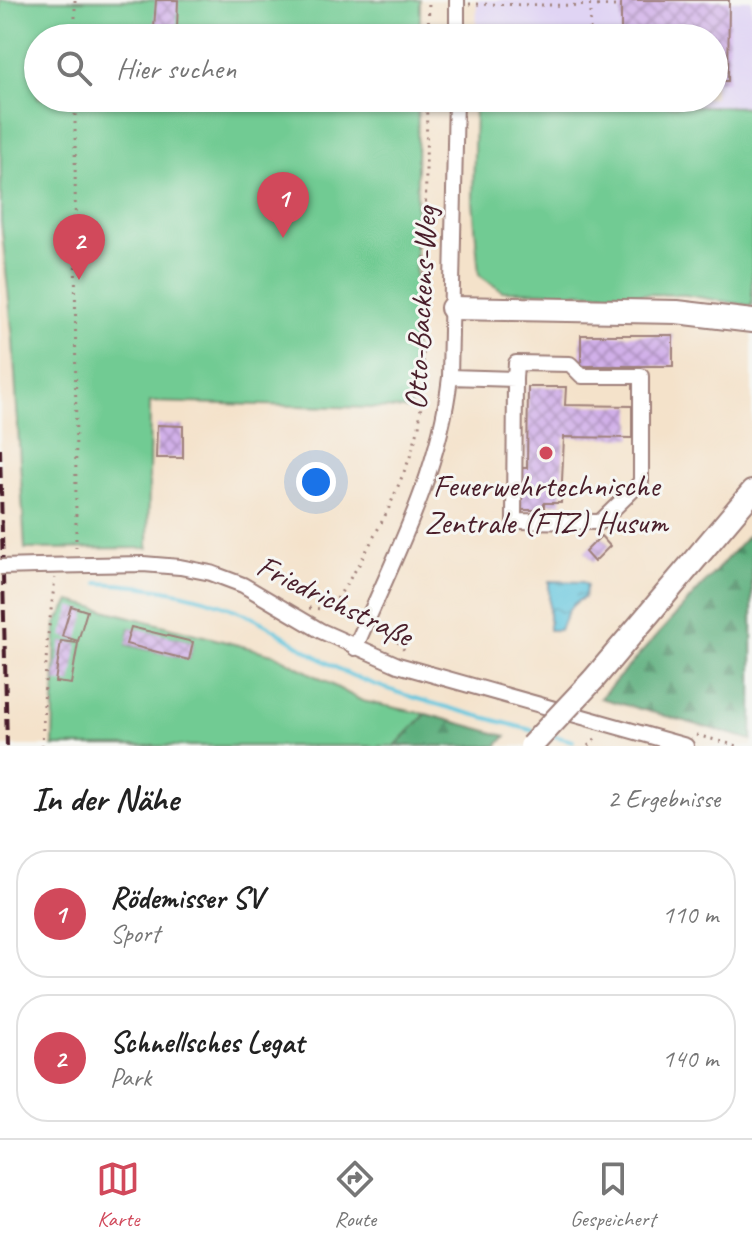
<!DOCTYPE html>
<html lang="de">
<head>
<meta charset="utf-8">
<style>
  body { margin:0; font-family:Caveat,sans-serif; background:#f6f6f6; color:#222 }
  .you { position:absolute; left:316px; top:482px; width:28px; height:28px; margin:-20px; border:6px solid #fff; border-radius:50%; background:#1a73e8; box-shadow:0 0 0 12px #1a73e833 }
  .badge { display:grid; place-items:center; width:52px; height:52px; border-radius:50%; background:#d1495b; color:#fff; font-size:26px; font-weight:700 }
  .pin { position:absolute; translate:-50% -66px; filter:drop-shadow(0 2px 4px #0008) }
  .pin::after { content:''; position:absolute; top:42px; width:28px; height:24px; background:inherit; clip-path:polygon(0 0,100% 0,50% 100%) }
  .list { margin:0; padding:0; list-style:none }
  h2 { display:flex; justify-content:space-between; align-items:center; height:104px; margin:0; padding:0 32px; font-size:34px }
  h2 small { font-size:26px; font-weight:400; color:#767676 }
  .list li { display:grid; grid-template-columns:52px 1fr auto; gap:24px; align-items:center; box-sizing:border-box; height:128px; margin:0 16px 16px; padding:0 16px; border:2px solid #e0e0e0; border-radius:32px }
  .list b { display:block; font-size:30px; white-space:nowrap }
  .list p { margin:0; font-size:26px; white-space:nowrap; color:#767676 }
  .list em { font-size:26px; font-style:normal; color:#767676 }
  .icon { flex:none; width:44px; height:44px; fill:none; stroke:currentColor; stroke-width:2; stroke-linecap:round; stroke-linejoin:round }
  .map { position:relative; flex:none; width:752px; height:746px; overflow:hidden }
  .search { position:absolute; background:#fff; box-shadow:0 2px 6px #0004; left:24px; right:24px; top:24px; height:88px; display:flex; align-items:center; gap:20px; box-sizing:border-box; padding:0 28px; border-radius:44px; color:#767676; font-size:30px }
  .sheet { height:392px; background:#fff }
  nav { display:flex; justify-content:space-around; align-items:center; box-sizing:border-box; height:112px; border-top:2px solid #e0e0e0; background:#fff; font-size:22px; color:#767676 }
  nav a { display:grid; justify-items:center; gap:4px }
  nav .on { color:#d1495b }
  .map>svg:first-child { display:block }
  .built { fill:#e0d4f4 }
  .green { fill:#71cb93; stroke:#5e755f; stroke-width:2; fill-rule:evenodd }
  .forest { fill:url(#forest-firs); stroke:#536754; stroke-width:2 }
  .water { fill:url(#water-ripples); stroke:#557284; stroke-width:2 }
  .lines { fill:none; stroke-linecap:round; stroke-linejoin:round }
  .stream { stroke:#60c5dd; stroke-width:4 }
  .building { fill:url(#building-cross-hatch) }
  .minor-casing { stroke:#9f807a; stroke-width:18 }
  .highway-casing { stroke:#9f807a; stroke-width:26 }
  .path { stroke:#9f807a; stroke-width:3; stroke-dasharray:2 6; stroke-linecap:butt }
  .minor { stroke:#fff; stroke-width:14 }
  .highway { stroke:#fff; stroke-width:22 }
  .rail { stroke:#4a1f2b; stroke-width:4; stroke-dasharray:12 6; stroke-linecap:butt }
  .minor-bridge-casing { stroke:#9f807a; stroke-width:18; stroke-linecap:butt }
  .highway-bridge-casing { stroke:#9f807a; stroke-width:26; stroke-linecap:butt }
  .minor-bridge { stroke:#fff; stroke-width:14 }
  .highway-bridge { stroke:#fff; stroke-width:22 }
  .poi-dot { fill:#d1495b; stroke:#f6f6f2; stroke-width:3 }
  .labels { text-anchor:middle; stroke-width:6; stroke-linejoin:round; paint-order:stroke }
  .street-label { font-size:32px; fill:#4a1f2b; stroke:#f6f6f2 }
  .poi-label { font-size:32px; fill:#4a1f2b; stroke:#f6f6f2 }
</style>
</head>
<body>
<div class="map">
<svg width="752" height="746" viewBox="0 0 752 746">
  <defs>
    <pattern id="forest-firs" width="22" height="20" patternUnits="userSpaceOnUse" patternTransform="scale(2)"><rect width="22" height="20" fill="#5caf7d"/><path d="M5 1l3.5 6h-7zM16 11l3.5 6h-7z" fill="#4e8e67"/></pattern>
    <pattern id="water-ripples" width="26" height="14" patternUnits="userSpaceOnUse" patternTransform="scale(2)"><rect width="26" height="14" fill="#60c5dd"/><path d="M2 4q2-2 4 0t4 0M15 11q2-2 4 0t4 0" fill="none" stroke="#519fb3"/></pattern>
    <pattern id="building-cross-hatch" width="8" height="8" patternUnits="userSpaceOnUse" patternTransform="scale(2)"><rect width="8" height="8" fill="#d1b0e9"/><path d="M0 0l8 8M0 8l8-8" fill="none" stroke="#ac8fbd"/></pattern>
  </defs>
  <rect width="100%" height="100%" fill="#f6f6f2"/>
  <filter id="ink" filterUnits="userSpaceOnUse"><feTurbulence type="fractalNoise" baseFrequency=".0125" numOctaves="2"/><feDisplacementMap in="SourceGraphic" scale="16" xChannelSelector="R" yChannelSelector="G"/><feConvolveMatrix kernelMatrix="1 2 1 2 8 2 1 2 1" color-interpolation-filters="sRGB"/></filter>
  <filter id="wash" filterUnits="userSpaceOnUse"><feTurbulence type="fractalNoise" baseFrequency=".006" numOctaves="4" result="noise"/><feDisplacementMap in="SourceGraphic" scale="32" xChannelSelector="R" yChannelSelector="G"/><feGaussianBlur stdDeviation="1.8" result="paint"/><feColorMatrix in="noise" values="0 0 0 0 0 0 0 0 0 0 0 0 0 0 0 0 0 1.4 0 .05"/><feComposite in="paint" operator="in"/></filter>
  <g filter="url(#wash)">
    <rect width="100%" height="100%" fill="#f4e2ca"/>
    <!-- built -->
    <path class="built" d="M477,0H752V107L475,102V98H714V38H476Z"/>
    <!-- green -->
    <path class="green" d="M0,0H420V38H38V98H418L414,379L410,409L150,402L148,548L25,549L13,339L1,221Z
      M475,102L752,107V306L686,295L502,291L479,275L473,201Z
      M70,601L276,655L362,701L426,714L395,746H53L56,624ZM130,628L193,642L189,659L127,645Z"/>
    <!-- forest -->
    <path class="forest" d="M752,531V740L600,698Z
      M426,714L506,736L497,746H395Z"/>
    <!-- water -->
    <path class="water" d="M549,581L583,582L587,585L584,598C568,604 566,616 560,630H549Z"/>
    <g class="lines">
      <!-- stream -->
      <path class="stream" d="M98,583C155,586 212,595 263,623C293,640 320,662 353,676C411,700 474,714 534,731
        M551,735L573,741"/>
    </g>
    <g id="blocks">
      <!-- building -->
      <path class="building" d="M156,0H178L177,29L154,28Z
        M621,0H729L728,81H714V38H621Z
        M581,335H673V366H581Z
        M528,387H566L565,405L632,406V438L564,437L561,503H544V510H519L520,468H527Z
        M157,425L183,426V458H156Z
        M601,536L610,546L594,562L585,552Z
        M71,606L87,611L78,641L62,636Z
        M131,627L193,642L189,660L126,644Z
        M61,641L78,643L71,684L55,682Z"/>
    </g>
  </g>
  <g filter="url(#ink)">
    <use href="#blocks" fill-opacity="0" stroke="#9f807a" stroke-width="2"/>
    <g class="lines">
      <!-- minor casing -->
      <g class="minor-casing">
        <path id="minor" d="M457,38V0
          M450,377L515,379L514,521L600,522L641,482V376H582L570,364L516,363L515,379
          M38,566L143,564L180,567L211,573L243,585L321,631L398,665L686,746
          M355,648C394,558 439,475 450,377L456,98"/>
      </g>
      <!-- highway casing -->
      <g class="highway-casing">
        <path id="highway" d="M452,308L677,312L752,321
          M593,680L752,492"/>
      </g>
      <!-- path -->
      <path class="path" d="M75,0V38
        M469,4L621,6
        M428,38L429,0
        M590,38V6
        M75,98L76,550
        M333,605L355,615
        M309,608L322,609L333,605L360,563L388,510L409,460L419,427L423,384L427,98
        M381,626L386,627L405,651
        M696,735L738,746
        M42,746L47,643L55,578
        M588,746L598,736"/>
      <!-- minor -->
      <use href="#minor" class="minor"/>
      <!-- highway -->
      <use href="#highway" class="highway"/>
      <!-- rail -->
      <path class="rail" d="M0,448L7,746"/>
      <!-- minor-bridge casing -->
      <g class="minor-bridge-casing">
        <path id="minor-bridge" d="M0,567L38,566"/>
      </g>
      <!-- highway-bridge casing -->
      <g class="highway-bridge-casing">
        <path id="highway-bridge" d="M531,746L593,680"/>
      </g>
      <!-- minor-bridge -->
      <use href="#minor-bridge" class="minor-bridge"/>
      <!-- highway-bridge -->
      <use href="#highway-bridge" class="highway-bridge"/>
    </g>
  </g>
  <!-- markers -->
  <circle class="poi-dot" cx="546" cy="453" r="8"/>
  <g class="labels">
    <!-- street labels -->
    <g class="street-label">
      <text transform="translate(420 308) rotate(-87)" y="11">Otto-Backens-Weg</text>
      <text transform="translate(335 600) rotate(26)" y="11">Friedrichstraße</text>
    </g>
    <!-- poi labels -->
    <g class="poi-label">
      <text x="546" y="496">Feuerwehrtechnische<tspan x="546" dy="37">Zentrale (FTZ) Husum</tspan></text>
    </g>
  </g>
</svg>
<div class="you"></div>
<div class="pin badge" style="left:283px;top:238px">1</div>
<div class="pin badge" style="left:79px;top:280px">2</div>
<div class="search"><svg class="icon" aria-label="search" viewBox="0 0 24 24"><circle cx="10" cy="10" r="6"/><path d="M15 15l6 6"/></svg>Hier suchen</div>
</div>
<section class="sheet">
<h2>In der Nähe<small>2 Ergebnisse</small></h2>
<ul class="list">
<li><span class="badge">1</span><div><b>Rödemisser SV</b><p>Sport</p></div><em>110 m</em></li>
<li><span class="badge">2</span><div><b>Schnellsches Legat</b><p>Park</p></div><em>140 m</em></li>
</ul>
</section>
<nav>
<a class="on"><svg class="icon" aria-label="map" viewBox="0 0 24 24"><path d="M3 6l6-2 6 2 6-2v14l-6 2-6-2-6 2zM9 4v14M15 6v14"/></svg>Karte</a>
<a><svg class="icon" aria-label="directions" viewBox="0 0 24 24"><path d="M12 3l9 9-9 9-9-9zM9 14v-3h6M13 9l2 2-2 2"/></svg>Route</a>
<a><svg class="icon" aria-label="saved" viewBox="0 0 24 24"><path d="M7 4h10v16l-5-4-5 4z"/></svg>Gespeichert</a>
</nav>
</body>
</html>
